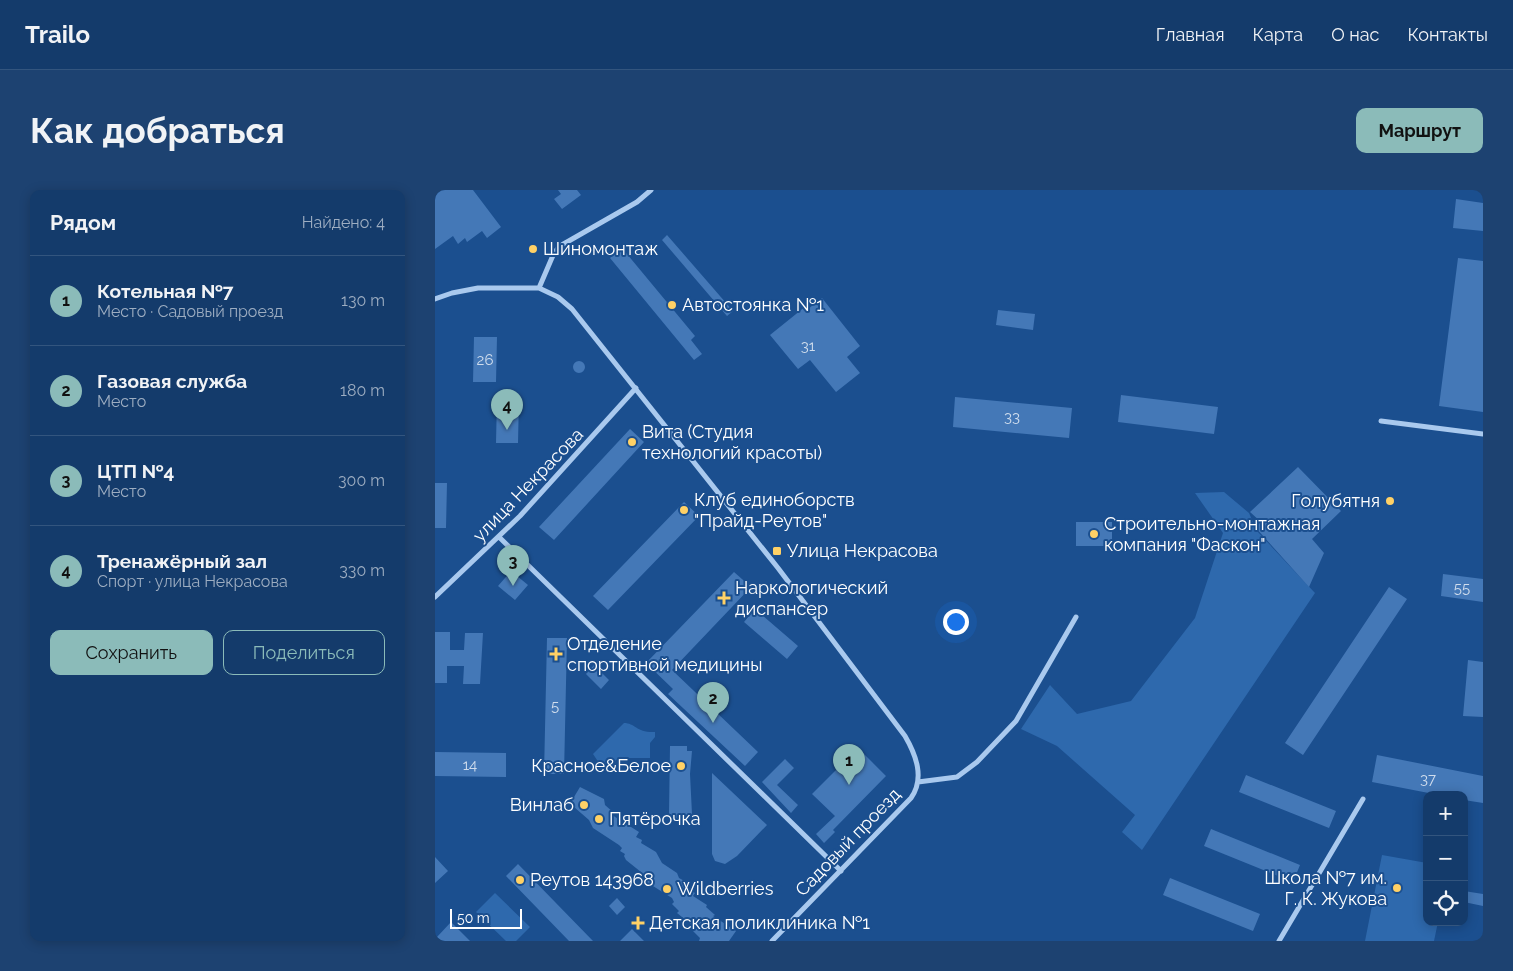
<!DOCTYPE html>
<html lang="ru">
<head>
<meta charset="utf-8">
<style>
  body { margin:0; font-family:Raleway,sans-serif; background:#1d4271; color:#f1f3f6 }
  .controls { position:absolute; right:15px; bottom:15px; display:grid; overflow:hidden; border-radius:10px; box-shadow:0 2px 12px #0003 }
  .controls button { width:45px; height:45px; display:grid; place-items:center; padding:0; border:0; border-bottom:1px solid #33557e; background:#143b6b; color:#f1f3f6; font:25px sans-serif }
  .scale { position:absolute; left:15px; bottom:12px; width:72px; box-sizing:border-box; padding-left:5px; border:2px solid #fff; border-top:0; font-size:14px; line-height:18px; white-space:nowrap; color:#fff; -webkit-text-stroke:4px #1b4f8f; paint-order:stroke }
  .you { position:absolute; left:520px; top:431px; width:18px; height:18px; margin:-12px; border:4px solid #fff; border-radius:50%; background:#1a73e8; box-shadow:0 0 0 8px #1a73e833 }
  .badge { display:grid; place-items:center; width:32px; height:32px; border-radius:50%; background:#8bbbb9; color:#111; font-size:16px; font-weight:700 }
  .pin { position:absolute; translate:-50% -41px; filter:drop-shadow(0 1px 2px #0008) }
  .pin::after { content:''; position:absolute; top:26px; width:18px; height:15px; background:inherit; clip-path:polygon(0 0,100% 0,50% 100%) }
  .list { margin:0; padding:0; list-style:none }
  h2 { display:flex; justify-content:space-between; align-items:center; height:65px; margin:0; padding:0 20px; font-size:21px }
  h2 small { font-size:16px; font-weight:400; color:#9dadc1 }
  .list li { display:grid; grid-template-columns:32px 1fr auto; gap:15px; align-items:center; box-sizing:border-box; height:90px; padding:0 20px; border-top:1px solid #33557e }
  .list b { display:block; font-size:19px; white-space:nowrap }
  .list p { margin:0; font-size:16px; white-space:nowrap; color:#9dadc1 }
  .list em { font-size:16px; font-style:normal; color:#9dadc1 }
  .actions { display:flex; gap:10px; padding:15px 20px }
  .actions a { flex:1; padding:11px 0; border:1px solid #8bbbb9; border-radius:10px; text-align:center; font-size:18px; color:#8bbbb9 }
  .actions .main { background:#8bbbb9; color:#111 }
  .icon { flex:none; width:28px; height:28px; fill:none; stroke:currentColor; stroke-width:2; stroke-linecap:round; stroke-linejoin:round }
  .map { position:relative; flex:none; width:1048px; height:751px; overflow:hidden; border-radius:10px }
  header { display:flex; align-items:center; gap:30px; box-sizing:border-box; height:70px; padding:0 25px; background:#143b6b; border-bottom:1px solid #33557e }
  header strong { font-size:24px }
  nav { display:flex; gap:28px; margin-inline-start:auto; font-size:18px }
  .intro { display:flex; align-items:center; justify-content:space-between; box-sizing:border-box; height:120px; padding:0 30px }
  h1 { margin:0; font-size:35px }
  .button { padding:12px 22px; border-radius:10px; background:#8bbbb9; color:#111; font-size:18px; font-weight:700 }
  main { display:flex; gap:30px; padding:0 30px }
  aside { flex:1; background:#143b6b; border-radius:10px; box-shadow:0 2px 12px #0003 }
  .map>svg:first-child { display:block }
  .green { fill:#2e69ad }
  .building { fill:#4478b7 }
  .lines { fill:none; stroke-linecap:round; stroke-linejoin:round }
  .minor { stroke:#a9c9ee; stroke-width:5 }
  .poi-dot { fill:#ffd166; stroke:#1b4f8f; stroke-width:2 }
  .labels { text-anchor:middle; stroke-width:4; stroke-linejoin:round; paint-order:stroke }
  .number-label { font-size:15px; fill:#d0dded }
  .poi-label { font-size:18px; fill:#fff; stroke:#1b4f8f; text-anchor:start }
  .street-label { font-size:18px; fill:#fff; stroke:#1b4f8f }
</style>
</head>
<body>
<header>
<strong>Trailo</strong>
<nav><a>Главная</a><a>Карта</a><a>О нас</a><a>Контакты</a></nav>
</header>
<div class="intro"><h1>Как добраться</h1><a class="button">Маршрут</a></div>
<main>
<aside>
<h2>Рядом<small>Найдено: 4</small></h2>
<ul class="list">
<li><span class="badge">1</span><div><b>Котельная №7</b><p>Место · Садовый проезд</p></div><em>130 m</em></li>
<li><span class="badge">2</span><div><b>Газовая служба</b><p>Место</p></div><em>180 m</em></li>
<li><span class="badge">3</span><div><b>ЦТП №4</b><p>Место</p></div><em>300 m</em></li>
<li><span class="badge">4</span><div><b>Тренажёрный зал</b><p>Спорт · улица Некрасова</p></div><em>330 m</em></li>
</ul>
<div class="actions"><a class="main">Сохранить</a><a>Поделиться</a></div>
</aside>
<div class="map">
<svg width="1048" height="751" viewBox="0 0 1048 751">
  <rect width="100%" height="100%" fill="#1b4f8f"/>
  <!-- green -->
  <path class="green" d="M789,302L814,323L822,341L880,403L707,660L687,642L700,625L622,556L586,539L615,495L642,524L696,511L760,428L788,343L760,303Z
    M189,533C200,533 202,543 220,542V547L215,553V568H184L168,579L158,564Z
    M947,665L992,673V732H1003L999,751H930Z
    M60,703L95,737L81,751H71L41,722Z"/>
  <!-- building -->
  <path class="building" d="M0,0H38L66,37L52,48L47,41L32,52L30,48L23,54L18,46L0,59Z
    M123,0H142L146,5L127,19L119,9L126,4Z
    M1021,9L1048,13V41L1018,38Z
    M232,45L298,121L292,126L227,50Z
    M187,58L260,146L256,150L267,164L259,170L175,68Z
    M1023,68L1048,71V222L1004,216Z
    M387,108L425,156L412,167L425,183L401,202L375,170L363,179L335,145L371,116L373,119Z
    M563,120L600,124L598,140L561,135Z
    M39,147H62L61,192H38Z
    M138 177a6 6 0 1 1 12 0a6 6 0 1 1-12 0Z
    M686,205L783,217L779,244L683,232Z
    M520,207L637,218L634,248L518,237Z
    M62,208H84L83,253H61Z
    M195,239L209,252L119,350L104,337Z
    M863,277L906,321L877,349L889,363L874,397L820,337L826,332L815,322Z
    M0,293H12L11,338H0Z
    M249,312L264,326L173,420L158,406Z
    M641,332H677V356H641Z
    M76,381L93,395L80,410L63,396Z
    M299,382L316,397L237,480L323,562L310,576L233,504L238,499L211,473Z
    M1008,384L1048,389V412L1006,406Z
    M954,397L972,409L868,565L850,553Z
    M320,419L363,456L352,469L309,432Z
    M0,442H15V460H29L30,443H48L45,494H28L29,476H12V493H0Z
    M112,448H132L129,584H109Z
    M1033,470L1048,472V527L1028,526Z
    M159,475L174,490L166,499L151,484Z
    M235,556H252V561H257L255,584L257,624H253V629H236V624H234Z
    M423,558L451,586L398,640L400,642L389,653L381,644L400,626L377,604Z
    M0,562L71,563V587L0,586Z
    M942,565L1048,586V613L1029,610V605H1004L937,592Z
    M350,569L359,578L342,595L363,615L356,623L327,592Z
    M277,583L332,635L302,666L290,674L280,671L277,664Z
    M811,585L901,621L894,638L804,602Z
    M145,597L169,609L170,615L179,623L177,625L204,642L201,647L207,650L206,653L221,662L227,673L242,683L244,688L253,693L250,697L260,703L258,706L272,715L271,717L280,725L278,726L301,741L294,751H264L265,748L258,741L257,735L242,723L244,721L237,714L239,712L237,708L210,691L206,682L191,670L189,666L190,664L185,661L187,658L184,655L158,638L154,630L139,617L140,615L136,612Z
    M776,639L865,675L858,692L769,656Z
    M0,667L13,681L0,693Z
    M83,674L158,751H134L71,686Z
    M735,688L825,724L818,741L728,705Z
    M1029,701L1048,704V716L1029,712Z
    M182,708L190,717L182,725L174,716Z
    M16,732L35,751H7L2,747Z
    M197,739L209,751H185Z"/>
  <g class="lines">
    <!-- minor -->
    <path class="minor" d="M104,98L119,63L125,56L202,12L216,0
      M0,109L17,103L43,98H104L123,107L137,119L343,378L470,546C481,565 490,588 476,608L337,751
      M946,231L1048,244
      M64,347L406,681
      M0,407L85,326L201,198
      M483,592L522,587L542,572L581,531L641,427
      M844,751L928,609"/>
  </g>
  <!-- markers -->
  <g class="poi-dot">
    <circle cx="98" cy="59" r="5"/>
    <circle cx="237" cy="115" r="5"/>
    <circle cx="197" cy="252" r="5"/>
    <circle cx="955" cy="311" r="5"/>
    <circle cx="249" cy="320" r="5"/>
    <circle cx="659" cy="344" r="5"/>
    <rect x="337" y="356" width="10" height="10" rx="2.5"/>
    <path d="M286.5 400.5h5v5h5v5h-5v5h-5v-5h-5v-5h5z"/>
    <path d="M118.5 456.5h5v5h5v5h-5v5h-5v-5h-5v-5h5z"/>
    <circle cx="246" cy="576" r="5"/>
    <circle cx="149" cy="615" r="5"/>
    <circle cx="164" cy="629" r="5"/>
    <circle cx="85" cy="690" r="5"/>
    <circle cx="962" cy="698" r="5"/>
    <circle cx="232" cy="699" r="5"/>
    <path d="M200.5 725.5h5v5h5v5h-5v5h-5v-5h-5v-5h5z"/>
  </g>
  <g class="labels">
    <!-- number labels -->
    <g class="number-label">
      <text x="373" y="161">31</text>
      <text x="50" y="175">26</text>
      <text x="577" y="232">33</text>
      <text x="1027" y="403">55</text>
      <text x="120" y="521">5</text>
      <text x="35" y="580">14</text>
      <text x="993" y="594">37</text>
    </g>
    <!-- poi labels -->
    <g class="poi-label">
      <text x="108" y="65">Шиномонтаж</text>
      <text x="247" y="121">Автостоянка №1</text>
      <text x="207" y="248">Вита (Студия<tspan x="207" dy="21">технологий красоты)</tspan></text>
      <text x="259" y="316">Клуб единоборств<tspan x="259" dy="21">"Прайд-Реутов"</tspan></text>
      <text x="945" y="317" text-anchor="end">Голубятня</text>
      <text x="669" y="340">Строительно-монтажная<tspan x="669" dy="21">компания "Фаскон"</tspan></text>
      <text x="352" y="367">Улица Некрасова</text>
      <text x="300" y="404">Наркологический<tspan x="300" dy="21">диспансер</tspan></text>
      <text x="132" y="460">Отделение<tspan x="132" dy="21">спортивной медицины</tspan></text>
      <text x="236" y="582" text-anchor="end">Красное&amp;Белое</text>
      <text x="139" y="621" text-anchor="end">Винлаб</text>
      <text x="174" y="635">Пятёрочка</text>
      <text x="952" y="694" text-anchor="end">Школа №7 им.<tspan x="952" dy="21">Г. К. Жукова</tspan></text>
      <text x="95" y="696">Реутов 143968</text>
      <text x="242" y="705">Wildberries</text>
      <text x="214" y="739">Детская поликлиника №1</text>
    </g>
    <!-- street labels -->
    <g class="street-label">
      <text transform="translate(93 295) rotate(-46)" y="6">улица Некрасова</text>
      <text transform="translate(413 652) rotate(-46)" y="6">Садовый проезд</text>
    </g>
  </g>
</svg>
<div class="controls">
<button>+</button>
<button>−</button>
<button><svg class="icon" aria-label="locate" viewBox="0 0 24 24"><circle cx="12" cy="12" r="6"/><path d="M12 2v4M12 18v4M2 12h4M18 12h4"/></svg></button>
</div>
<div class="scale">50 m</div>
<div class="you"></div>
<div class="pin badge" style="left:414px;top:595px">1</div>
<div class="pin badge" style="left:278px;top:533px">2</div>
<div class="pin badge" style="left:78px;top:396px">3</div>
<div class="pin badge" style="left:72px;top:240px">4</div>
</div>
</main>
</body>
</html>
